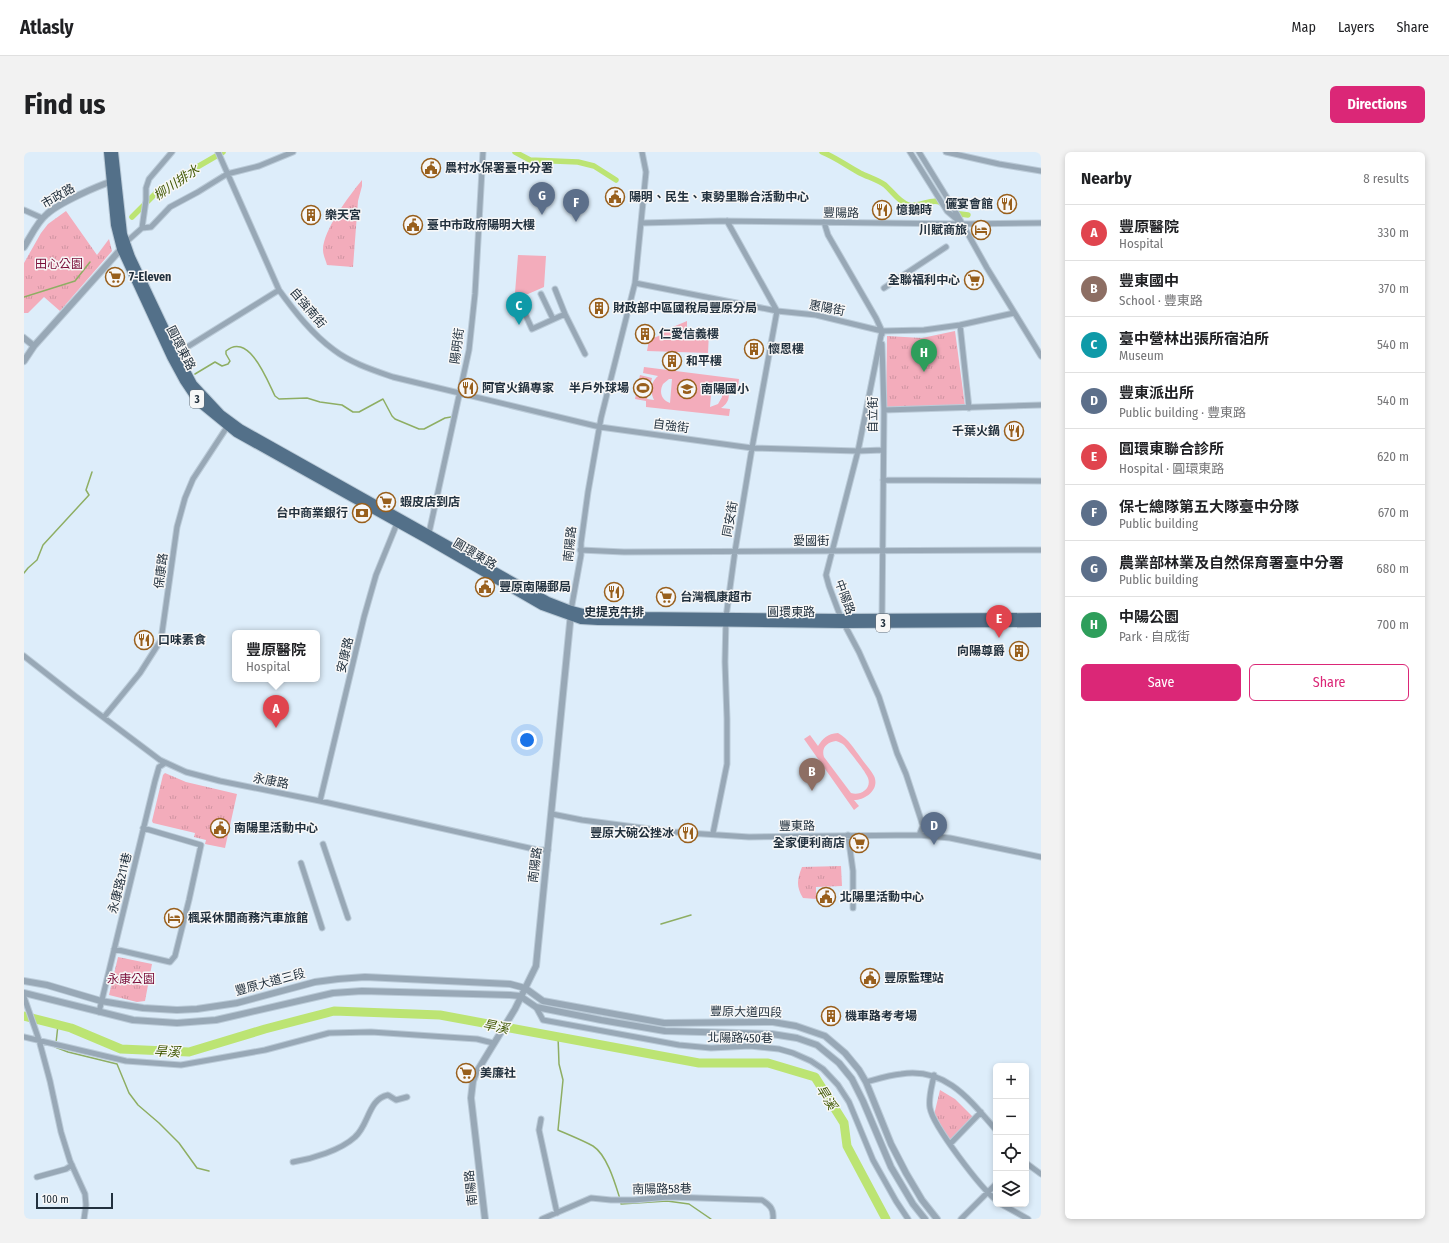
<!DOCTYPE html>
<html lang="en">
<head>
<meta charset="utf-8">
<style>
  body { margin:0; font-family:"Fira Sans Condensed","Noto Sans TC",sans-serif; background:#f2f2f2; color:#202124 }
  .controls { position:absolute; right:12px; bottom:12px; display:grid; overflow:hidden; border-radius:6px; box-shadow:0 2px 6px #0003 }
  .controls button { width:36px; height:36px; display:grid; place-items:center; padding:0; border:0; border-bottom:1px solid #e0e0e0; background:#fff; color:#202124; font:20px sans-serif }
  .scale { position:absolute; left:12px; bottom:10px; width:77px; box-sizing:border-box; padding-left:4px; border:2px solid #22313e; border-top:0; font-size:11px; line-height:14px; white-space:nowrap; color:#22313e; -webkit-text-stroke:3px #f7f7f7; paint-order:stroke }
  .you { position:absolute; left:503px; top:588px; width:14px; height:14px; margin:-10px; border:3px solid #fff; border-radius:50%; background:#1a73e8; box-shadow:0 0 0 6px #1a73e833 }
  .badge { display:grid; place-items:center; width:26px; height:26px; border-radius:50%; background:#db2777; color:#fff; font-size:13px; font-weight:700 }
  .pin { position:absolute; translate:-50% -33px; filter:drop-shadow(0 1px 2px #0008) }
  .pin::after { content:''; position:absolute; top:21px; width:14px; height:12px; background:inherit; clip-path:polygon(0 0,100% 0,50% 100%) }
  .popup { position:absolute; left:208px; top:478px; width:88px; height:52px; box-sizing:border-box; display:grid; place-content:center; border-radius:6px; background:#fff; filter:drop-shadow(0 1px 3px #0005); font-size:13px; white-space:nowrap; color:#757577 }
  .popup b { font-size:15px; color:#202124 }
  .popup::after { content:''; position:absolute; left:50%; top:100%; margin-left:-8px; border:8px solid transparent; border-top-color:#fff }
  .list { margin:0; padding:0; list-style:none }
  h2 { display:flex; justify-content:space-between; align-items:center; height:52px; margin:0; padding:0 16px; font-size:17px }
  h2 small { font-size:13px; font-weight:400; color:#757577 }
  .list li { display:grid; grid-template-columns:26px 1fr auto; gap:12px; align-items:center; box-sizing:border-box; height:56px; padding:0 16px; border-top:1px solid #e0e0e0 }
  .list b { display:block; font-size:15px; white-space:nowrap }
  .list p { margin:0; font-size:13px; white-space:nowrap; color:#757577 }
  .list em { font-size:13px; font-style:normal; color:#757577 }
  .actions { display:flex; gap:8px; padding:12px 16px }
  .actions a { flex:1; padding:9px 0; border:1px solid #db2777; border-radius:6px; text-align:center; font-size:14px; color:#db2777 }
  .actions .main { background:#db2777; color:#fff }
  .icon { flex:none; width:22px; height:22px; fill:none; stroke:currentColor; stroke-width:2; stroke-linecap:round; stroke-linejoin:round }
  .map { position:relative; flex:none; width:1017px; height:1067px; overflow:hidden; border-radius:6px }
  header { display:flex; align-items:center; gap:24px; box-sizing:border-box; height:56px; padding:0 20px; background:#fff; border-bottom:1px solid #e0e0e0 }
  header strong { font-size:19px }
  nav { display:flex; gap:22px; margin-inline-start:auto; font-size:14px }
  .intro { display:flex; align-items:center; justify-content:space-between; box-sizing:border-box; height:96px; padding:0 24px }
  h1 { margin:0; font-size:28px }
  .button { padding:10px 18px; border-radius:6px; background:#db2777; color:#fff; font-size:14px; font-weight:700 }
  main { display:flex; gap:24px; padding:0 24px }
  aside { flex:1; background:#fff; border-radius:6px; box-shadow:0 2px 6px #0003 }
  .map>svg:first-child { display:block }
  .green { fill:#f3acbb; fill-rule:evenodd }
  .park { fill:url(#park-tufts) }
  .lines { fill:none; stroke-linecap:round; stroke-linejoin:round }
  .stream { stroke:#8eae63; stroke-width:1.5 }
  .canal { stroke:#bce473; stroke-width:5.5 }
  .river { stroke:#bce473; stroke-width:9 }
  .minor-casing { stroke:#bbcbd8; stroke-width:7 }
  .tertiary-casing { stroke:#bbcbd8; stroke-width:8 }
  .primary-casing { stroke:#bbcbd8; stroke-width:10 }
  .minor { stroke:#98a8b6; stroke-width:5 }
  .tertiary { stroke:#98a8b6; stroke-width:6 }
  .primary { stroke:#537089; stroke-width:8 }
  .labels { text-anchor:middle; stroke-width:3; stroke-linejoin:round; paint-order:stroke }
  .shield { fill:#f7f7f7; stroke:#626c76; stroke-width:1 }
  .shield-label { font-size:11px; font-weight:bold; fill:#22313e }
  .poi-label { font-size:12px; font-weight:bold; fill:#22313e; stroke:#f7f7f7; text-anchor:start }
  .street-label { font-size:12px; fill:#22313e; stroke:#f7f7f7 }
  .park-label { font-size:12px; fill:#780a36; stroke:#f7f7f7 }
  .water-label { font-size:13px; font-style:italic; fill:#425904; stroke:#f7f7f7 }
</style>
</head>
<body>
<header>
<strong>Atlasly</strong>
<nav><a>Map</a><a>Layers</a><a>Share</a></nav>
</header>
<div class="intro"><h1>Find us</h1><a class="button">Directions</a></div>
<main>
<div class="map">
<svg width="1017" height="1067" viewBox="0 0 1017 1067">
  <defs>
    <pattern id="park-tufts" width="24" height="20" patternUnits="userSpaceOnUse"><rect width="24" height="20" fill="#f3acbb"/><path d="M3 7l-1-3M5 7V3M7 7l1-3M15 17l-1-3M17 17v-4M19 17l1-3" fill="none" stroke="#d094a2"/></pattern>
  </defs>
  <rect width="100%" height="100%" fill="#ddedfa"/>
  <!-- green -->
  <path class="green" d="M494,103L522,104L520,135L504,142L491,141Z
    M663,169V179L685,180L684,201L623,199L625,188L639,182L637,180Z
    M620,215L715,227L714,235L701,233C707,242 706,250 697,256L706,257L705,264L622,255V249L611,247L616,223L628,226L623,247L630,248C626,239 626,231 634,224L619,221ZM645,227H648L646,251C637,248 635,240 639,232ZM688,231C695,232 699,239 698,245L694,252L686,255Z
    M814,581C825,587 830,597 837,606C841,612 847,618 850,624C856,637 842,648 830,648L835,654L830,658L780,587L786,583L794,594C799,586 803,582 814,581ZM812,589C815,590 818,591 820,593C825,599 842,620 844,626C848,637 836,644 827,641L800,605C797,596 803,590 812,589Z"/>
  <!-- park -->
  <path class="park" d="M338,28V34L334,49L329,115L303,113C302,109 299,103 299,98C299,78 325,44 338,28Z
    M42,59L73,103L85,87L88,99L36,159L20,145L4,161H0V111L17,81L24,72Z
    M931,179L941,254L862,256L863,184L898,186Z
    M141,621L162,630L213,642L201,696L181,692L182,688L170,685L171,681L129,671L128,669L139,623Z
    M817,714L818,734L792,735V747L779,746C772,734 773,728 778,715Z
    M94,805L128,812L121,849L113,850L85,843Z
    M916,938L931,947L950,966L927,991L910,963Z"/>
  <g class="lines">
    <!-- stream -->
    <path class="stream" d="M0,145L51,129L66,110
      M171,222L191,210L198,214L204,212L206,209L202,202V199C225,179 244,230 251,244L255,247L283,246L296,250L318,253L329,260H335L359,247L368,264L371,267L395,277H400L421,266L427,265
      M0,421L4,416L13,408L19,393L65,343L62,338L68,320
      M637,772L667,763
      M534,884L535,912L539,928L534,978C545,983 558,988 569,994C583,1003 591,1031 596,1047
      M32,891L34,873
      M31,895L44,900L93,912L105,941L114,953L135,971L155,991L173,1016L185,1019
      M597,1050V1052L643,1049L665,1052L687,1067"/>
    <!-- canal -->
    <path class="canal" d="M491,0L506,8L554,10L570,14L592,28
      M798,0C811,5 823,14 836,21C844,25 854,28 861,33C869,40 874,49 884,53C896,56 911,43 920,53
      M929,61L944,63
      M108,65L132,41L168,18L199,0"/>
    <!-- river -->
    <path class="river" d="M0,864L47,876L97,897L165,900L241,877L310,859L416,863L675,911H744L791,925L820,971L823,994L862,1067"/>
    <!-- minor casing -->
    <g class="minor-casing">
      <path id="minor" d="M194,0L255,138C271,160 288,182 310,198C327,211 349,218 369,225L576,275L728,296L834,299L859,298
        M886,0L923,59L936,70
        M895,0L930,57L963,116L1017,204
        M922,0L975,12L1017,19
        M0,58L18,66
        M800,70L804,83L852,166L858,179V182
        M617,71L696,69L938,72L1017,71
        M118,76L127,75L146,55L174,40L203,22L235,14L269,0
        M100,92L118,76L122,48V36L125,27L148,0
        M611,131L753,159L792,163L858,179L900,178L936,173L990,161
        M860,136L922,95
        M531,137L541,162L561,202
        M517,142L529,167
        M493,144L508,177L541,162
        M936,173L945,256
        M858,179L834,299L802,423L805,434L817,466L835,500L855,545L873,601L882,622L899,674L895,683
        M858,192L860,258L858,468
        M152,202L255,138
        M860,258L1017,253
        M859,328L1017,329
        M405,381L445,198L451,142L459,0
        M556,398L600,400L1017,398
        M547,458L557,403V391L564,340L577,266L611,131L622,20L618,0
        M0,504L51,544L136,608L162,620L196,629L296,649L514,698H524
        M80,565L116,521L137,488L153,375L161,346L169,327L205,272
        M296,649L340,465L352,423L374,369
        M528,662L558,668L649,680L725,685L895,683L926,686L1017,705
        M689,681L703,612V567L701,510L702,465L711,399L728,296L753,159L703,69
        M824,683L829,719V756
        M299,692L324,766
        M277,711L298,776
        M90,797L146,810L151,804L165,748L177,693L119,676
        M0,845L15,888L26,929L37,980L46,1009L61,1042L62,1053L60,1067
        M512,855L519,868L655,893L687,896L726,894L755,897L769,901L787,909L799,917L814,933L825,950L849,1008L872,1049L884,1067
        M75,860L131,629L135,615L141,611
        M0,885L102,909L157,913L241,898L305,881L347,880L453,887L469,891
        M910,923C908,934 904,946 906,956C909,974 957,1036 972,1048
        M842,930C853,927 866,923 877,922C922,915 946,948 972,978
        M517,967L515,978L533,1061
        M926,992L957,960
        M269,1010C288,1007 317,998 331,985C345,973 344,947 364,943L372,948L383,945
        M1002,1011L1017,1022
        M13,1025L42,1017L48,1013
        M977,1052L1004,1067
        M518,1067L567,1046L587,1048H610L644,1045L738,1048C746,1053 750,1057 749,1067
        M937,1067L972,1032"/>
    </g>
    <!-- tertiary casing -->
    <g class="tertiary-casing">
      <path id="tertiary" d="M0,95C7,84 13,70 23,62C35,51 73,34 89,29
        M0,186L10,194
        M0,209L10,194L97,97
        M0,829L23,833L77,849L119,856L153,858L173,857L213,851L291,830L314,827L341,825L486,832L501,836L519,849L640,871L749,870L772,874L801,884L821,901L835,918L842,930L867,992L882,1021L898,1048L913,1067
        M0,841L109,868L153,871L192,868L309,841L338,839L486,843L496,844L512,855L577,868L641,879L748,882L773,886L793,893L815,911L828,927L839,949L867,1015L889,1052L901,1067
        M461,1067L447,946L449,929L452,921L491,857L512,814L547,461"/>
    </g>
    <!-- primary casing -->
    <g class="primary-casing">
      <path id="primary" d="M84,0L91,73L97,97L147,205L160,229L170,244L179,254L212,281L402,387L518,454L557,468L574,469L820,472L1017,471
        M90,0L99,82L107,105L153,202L169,232L197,262L216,276L524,449L547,458L559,461L609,464L817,466L1017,465"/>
    </g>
    <!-- minor -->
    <use href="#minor" class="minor"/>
    <!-- tertiary -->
    <use href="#tertiary" class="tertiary"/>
    <!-- primary -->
    <use href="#primary" class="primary"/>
  </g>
  <!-- icons -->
  <defs>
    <g id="civic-ring" transform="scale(1)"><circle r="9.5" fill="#f7f7f7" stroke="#985f1c" stroke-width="1.5"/><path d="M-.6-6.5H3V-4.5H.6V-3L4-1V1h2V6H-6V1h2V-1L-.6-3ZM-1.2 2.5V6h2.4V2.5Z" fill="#985f1c"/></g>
    <g id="restaurant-ring" transform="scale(1)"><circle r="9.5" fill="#f7f7f7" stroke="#985f1c" stroke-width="1.5"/><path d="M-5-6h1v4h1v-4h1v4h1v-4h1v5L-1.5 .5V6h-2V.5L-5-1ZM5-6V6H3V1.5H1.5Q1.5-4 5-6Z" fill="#985f1c"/></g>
    <g id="building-ring" transform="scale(1)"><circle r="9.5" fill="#f7f7f7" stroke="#985f1c" stroke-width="1.5"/><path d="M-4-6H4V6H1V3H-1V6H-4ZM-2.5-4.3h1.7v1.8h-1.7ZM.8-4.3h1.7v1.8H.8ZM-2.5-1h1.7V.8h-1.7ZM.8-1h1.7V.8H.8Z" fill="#985f1c"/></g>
    <g id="hotel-ring" transform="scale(1)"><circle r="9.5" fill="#f7f7f7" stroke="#985f1c" stroke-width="1.5"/><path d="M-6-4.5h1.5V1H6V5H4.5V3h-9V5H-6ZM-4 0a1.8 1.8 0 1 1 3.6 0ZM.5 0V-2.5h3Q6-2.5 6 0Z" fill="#985f1c"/></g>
    <g id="supermarket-ring" transform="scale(1)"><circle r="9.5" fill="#f7f7f7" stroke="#985f1c" stroke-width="1.5"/><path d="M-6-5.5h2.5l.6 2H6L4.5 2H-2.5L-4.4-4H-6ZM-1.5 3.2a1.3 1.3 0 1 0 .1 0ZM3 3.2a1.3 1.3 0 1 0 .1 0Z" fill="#985f1c"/></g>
    <g id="stadium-ring" transform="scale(1)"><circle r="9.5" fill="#f7f7f7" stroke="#985f1c" stroke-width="1.5"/><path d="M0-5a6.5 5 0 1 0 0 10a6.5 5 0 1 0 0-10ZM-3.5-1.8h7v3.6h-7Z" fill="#985f1c"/></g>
    <g id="school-ring" transform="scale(1)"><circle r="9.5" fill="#f7f7f7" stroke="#985f1c" stroke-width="1.5"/><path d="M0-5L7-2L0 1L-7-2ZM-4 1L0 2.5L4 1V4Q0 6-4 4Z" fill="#985f1c"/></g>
    <g id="bank-ring" transform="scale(1)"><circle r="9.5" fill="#f7f7f7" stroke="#985f1c" stroke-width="1.5"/><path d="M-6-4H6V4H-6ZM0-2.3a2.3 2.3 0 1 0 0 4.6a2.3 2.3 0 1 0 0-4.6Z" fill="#985f1c"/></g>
  </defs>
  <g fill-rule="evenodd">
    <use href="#civic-ring" x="407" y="16"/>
    <use href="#civic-ring" x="591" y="45"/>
    <use href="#restaurant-ring" x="983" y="52"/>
    <use href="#restaurant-ring" x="858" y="58"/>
    <use href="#building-ring" x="287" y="63"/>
    <use href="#civic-ring" x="389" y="73"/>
    <use href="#hotel-ring" x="957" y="78"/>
    <use href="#supermarket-ring" x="91" y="125"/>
    <use href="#supermarket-ring" x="950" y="128"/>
    <use href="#building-ring" x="575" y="156"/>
    <use href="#building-ring" x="621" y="182"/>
    <use href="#building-ring" x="730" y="197"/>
    <use href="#building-ring" x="648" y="209"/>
    <use href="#restaurant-ring" x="444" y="236"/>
    <use href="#stadium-ring" x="619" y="236"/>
    <use href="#school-ring" x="663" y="237"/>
    <use href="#restaurant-ring" x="990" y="279"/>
    <use href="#supermarket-ring" x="362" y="350"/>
    <use href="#bank-ring" x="338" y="361"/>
    <use href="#civic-ring" x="461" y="435"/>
    <use href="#restaurant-ring" x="590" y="440"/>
    <use href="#supermarket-ring" x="642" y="445"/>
    <use href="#restaurant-ring" x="120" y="488"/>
    <use href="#building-ring" x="995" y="499"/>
    <use href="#civic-ring" x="196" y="676"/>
    <use href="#restaurant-ring" x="664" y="681"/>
    <use href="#supermarket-ring" x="835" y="691"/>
    <use href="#civic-ring" x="802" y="745"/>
    <use href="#hotel-ring" x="150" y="766"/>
    <use href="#civic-ring" x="846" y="826"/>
    <use href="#building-ring" x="807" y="864"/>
    <use href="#supermarket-ring" x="442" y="921"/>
  </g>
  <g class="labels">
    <!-- shield labels -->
    <g class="shield">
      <rect x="166" y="238" width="14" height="18" rx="3"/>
      <rect x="852" y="462" width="14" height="18" rx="3"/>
    </g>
    <g class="shield-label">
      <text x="173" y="251">3</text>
      <text x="859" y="475">3</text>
    </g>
    <!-- poi labels -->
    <g class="poi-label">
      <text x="421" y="20">農村水保署臺中分署</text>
      <text x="605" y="49">陽明、民生、東勢里聯合活動中心</text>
      <text x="969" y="56" text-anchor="end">儷宴會館</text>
      <text x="872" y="62">憶鵝時</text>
      <text x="301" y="67">樂天宮</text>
      <text x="403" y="77">臺中市政府陽明大樓</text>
      <text x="943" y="82" text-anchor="end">川賦商旅</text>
      <text x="105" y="129">7-Eleven</text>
      <text x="936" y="132" text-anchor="end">全聯福利中心</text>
      <text x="589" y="160">財政部中區國稅局豐原分局</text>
      <text x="635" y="186">仁愛信義樓</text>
      <text x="744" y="201">懷恩樓</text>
      <text x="662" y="213">和平樓</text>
      <text x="458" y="240">阿官火鍋專家</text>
      <text x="605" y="240" text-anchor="end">半戶外球場</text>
      <text x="677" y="241">南陽國小</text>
      <text x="976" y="283" text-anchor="end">千葉火鍋</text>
      <text x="376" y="354">蝦皮店到店</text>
      <text x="324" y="365" text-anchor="end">台中商業銀行</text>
      <text x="475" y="439">豐原南陽郵局</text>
      <text x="656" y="449">台灣楓康超市</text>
      <text x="590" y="464" text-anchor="middle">史提克牛排</text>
      <text x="134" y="492">口味素食</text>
      <text x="981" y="503" text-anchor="end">向陽尊爵</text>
      <text x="210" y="680">南陽里活動中心</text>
      <text x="650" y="685" text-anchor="end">豐原大碗公挫冰</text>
      <text x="821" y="695" text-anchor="end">全家便利商店</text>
      <text x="816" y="749">北陽里活動中心</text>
      <text x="164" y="770">楓采休閒商務汽車旅館</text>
      <text x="860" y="830">豐原監理站</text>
      <text x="821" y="868">機車路考考場</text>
      <text x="456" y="925">美廉社</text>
    </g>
    <!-- street labels -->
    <g class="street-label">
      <text transform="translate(34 44) rotate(-30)" y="4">市政路</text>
      <text transform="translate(817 61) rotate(1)" y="4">豐陽路</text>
      <text transform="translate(284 156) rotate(50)" y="4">自強南街</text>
      <text transform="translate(803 156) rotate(11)" y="4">惠陽街</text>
      <text transform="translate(433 194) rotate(-82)" y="4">陽明街</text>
      <text transform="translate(157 196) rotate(63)" y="4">圓環東路</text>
      <text transform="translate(849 263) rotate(-90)" y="4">自立街</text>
      <text transform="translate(647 274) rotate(8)" y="4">自強街</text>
      <text transform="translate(706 367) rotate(-80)" y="4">同安街</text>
      <text x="787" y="393">愛國街</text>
      <text transform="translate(546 392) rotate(-84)" y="4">南陽路</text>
      <text transform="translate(451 402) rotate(31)" y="4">圓環東路</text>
      <text transform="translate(137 419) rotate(-83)" y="4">保康路</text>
      <text transform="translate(821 445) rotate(70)" y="4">中陽路</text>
      <text x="767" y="464">圓環東路</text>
      <text transform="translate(321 503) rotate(-77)" y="4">安康路</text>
      <text transform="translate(247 629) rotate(11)" y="4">永康路</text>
      <text transform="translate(773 674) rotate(-1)" y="4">豐東路</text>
      <text transform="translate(511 713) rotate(-83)" y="4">南陽路</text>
      <text transform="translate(96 731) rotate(-76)" y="4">永康路211巷</text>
      <text transform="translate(246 830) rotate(-15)" y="4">豐原大道三段</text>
      <text transform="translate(722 860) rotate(1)" y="4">豐原大道四段</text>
      <text transform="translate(716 886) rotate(1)" y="4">北陽路450巷</text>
      <text transform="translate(447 1036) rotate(-96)" y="4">南陽路</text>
      <text transform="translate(638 1037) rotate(-1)" y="4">南陽路58巷</text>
    </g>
    <!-- park labels -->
    <g class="park-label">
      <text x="35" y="116">田心公園</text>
      <text x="107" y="831">永康公園</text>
    </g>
    <!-- water labels -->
    <g class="water-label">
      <text transform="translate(152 30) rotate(-34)" y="5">柳川排水</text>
      <text transform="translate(472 874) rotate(11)" y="5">旱溪</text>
      <text transform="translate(143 899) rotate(3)" y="5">旱溪</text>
      <text transform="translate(803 945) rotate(58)" y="5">旱溪</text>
    </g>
  </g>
</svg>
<div class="controls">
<button>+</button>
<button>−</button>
<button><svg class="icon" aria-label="locate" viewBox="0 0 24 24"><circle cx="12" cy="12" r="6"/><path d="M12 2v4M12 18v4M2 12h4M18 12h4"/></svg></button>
<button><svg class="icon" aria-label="layers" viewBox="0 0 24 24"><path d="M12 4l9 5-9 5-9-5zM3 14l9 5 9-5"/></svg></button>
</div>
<div class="scale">100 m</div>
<div class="you"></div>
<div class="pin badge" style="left:252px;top:576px;background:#e0444e">A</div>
<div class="popup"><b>豐原醫院</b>Hospital</div>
<div class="pin badge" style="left:788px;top:639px;background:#8d6e63">B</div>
<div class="pin badge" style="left:495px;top:173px;background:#0f9aa8">C</div>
<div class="pin badge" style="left:910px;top:693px;background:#5c6f8a">D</div>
<div class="pin badge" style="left:975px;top:486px;background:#e0444e">E</div>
<div class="pin badge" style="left:552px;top:70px;background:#5c6f8a">F</div>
<div class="pin badge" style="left:518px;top:63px;background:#5c6f8a">G</div>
<div class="pin badge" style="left:900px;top:220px;background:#2e9e5b">H</div>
</div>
<aside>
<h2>Nearby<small>8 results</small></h2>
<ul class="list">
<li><span class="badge" style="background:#e0444e">A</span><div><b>豐原醫院</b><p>Hospital</p></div><em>330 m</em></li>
<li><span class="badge" style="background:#8d6e63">B</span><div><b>豐東國中</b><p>School · 豐東路</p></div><em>370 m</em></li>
<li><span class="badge" style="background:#0f9aa8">C</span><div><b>臺中營林出張所宿泊所</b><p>Museum</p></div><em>540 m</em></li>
<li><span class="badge" style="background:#5c6f8a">D</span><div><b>豐東派出所</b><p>Public building · 豐東路</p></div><em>540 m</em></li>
<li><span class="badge" style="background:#e0444e">E</span><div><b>圓環東聯合診所</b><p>Hospital · 圓環東路</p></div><em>620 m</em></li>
<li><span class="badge" style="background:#5c6f8a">F</span><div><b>保七總隊第五大隊臺中分隊</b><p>Public building</p></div><em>670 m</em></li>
<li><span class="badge" style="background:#5c6f8a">G</span><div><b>農業部林業及自然保育署臺中分署</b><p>Public building</p></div><em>680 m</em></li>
<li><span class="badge" style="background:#2e9e5b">H</span><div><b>中陽公園</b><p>Park · 自成街</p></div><em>700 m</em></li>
</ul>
<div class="actions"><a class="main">Save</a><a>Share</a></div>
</aside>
</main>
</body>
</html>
